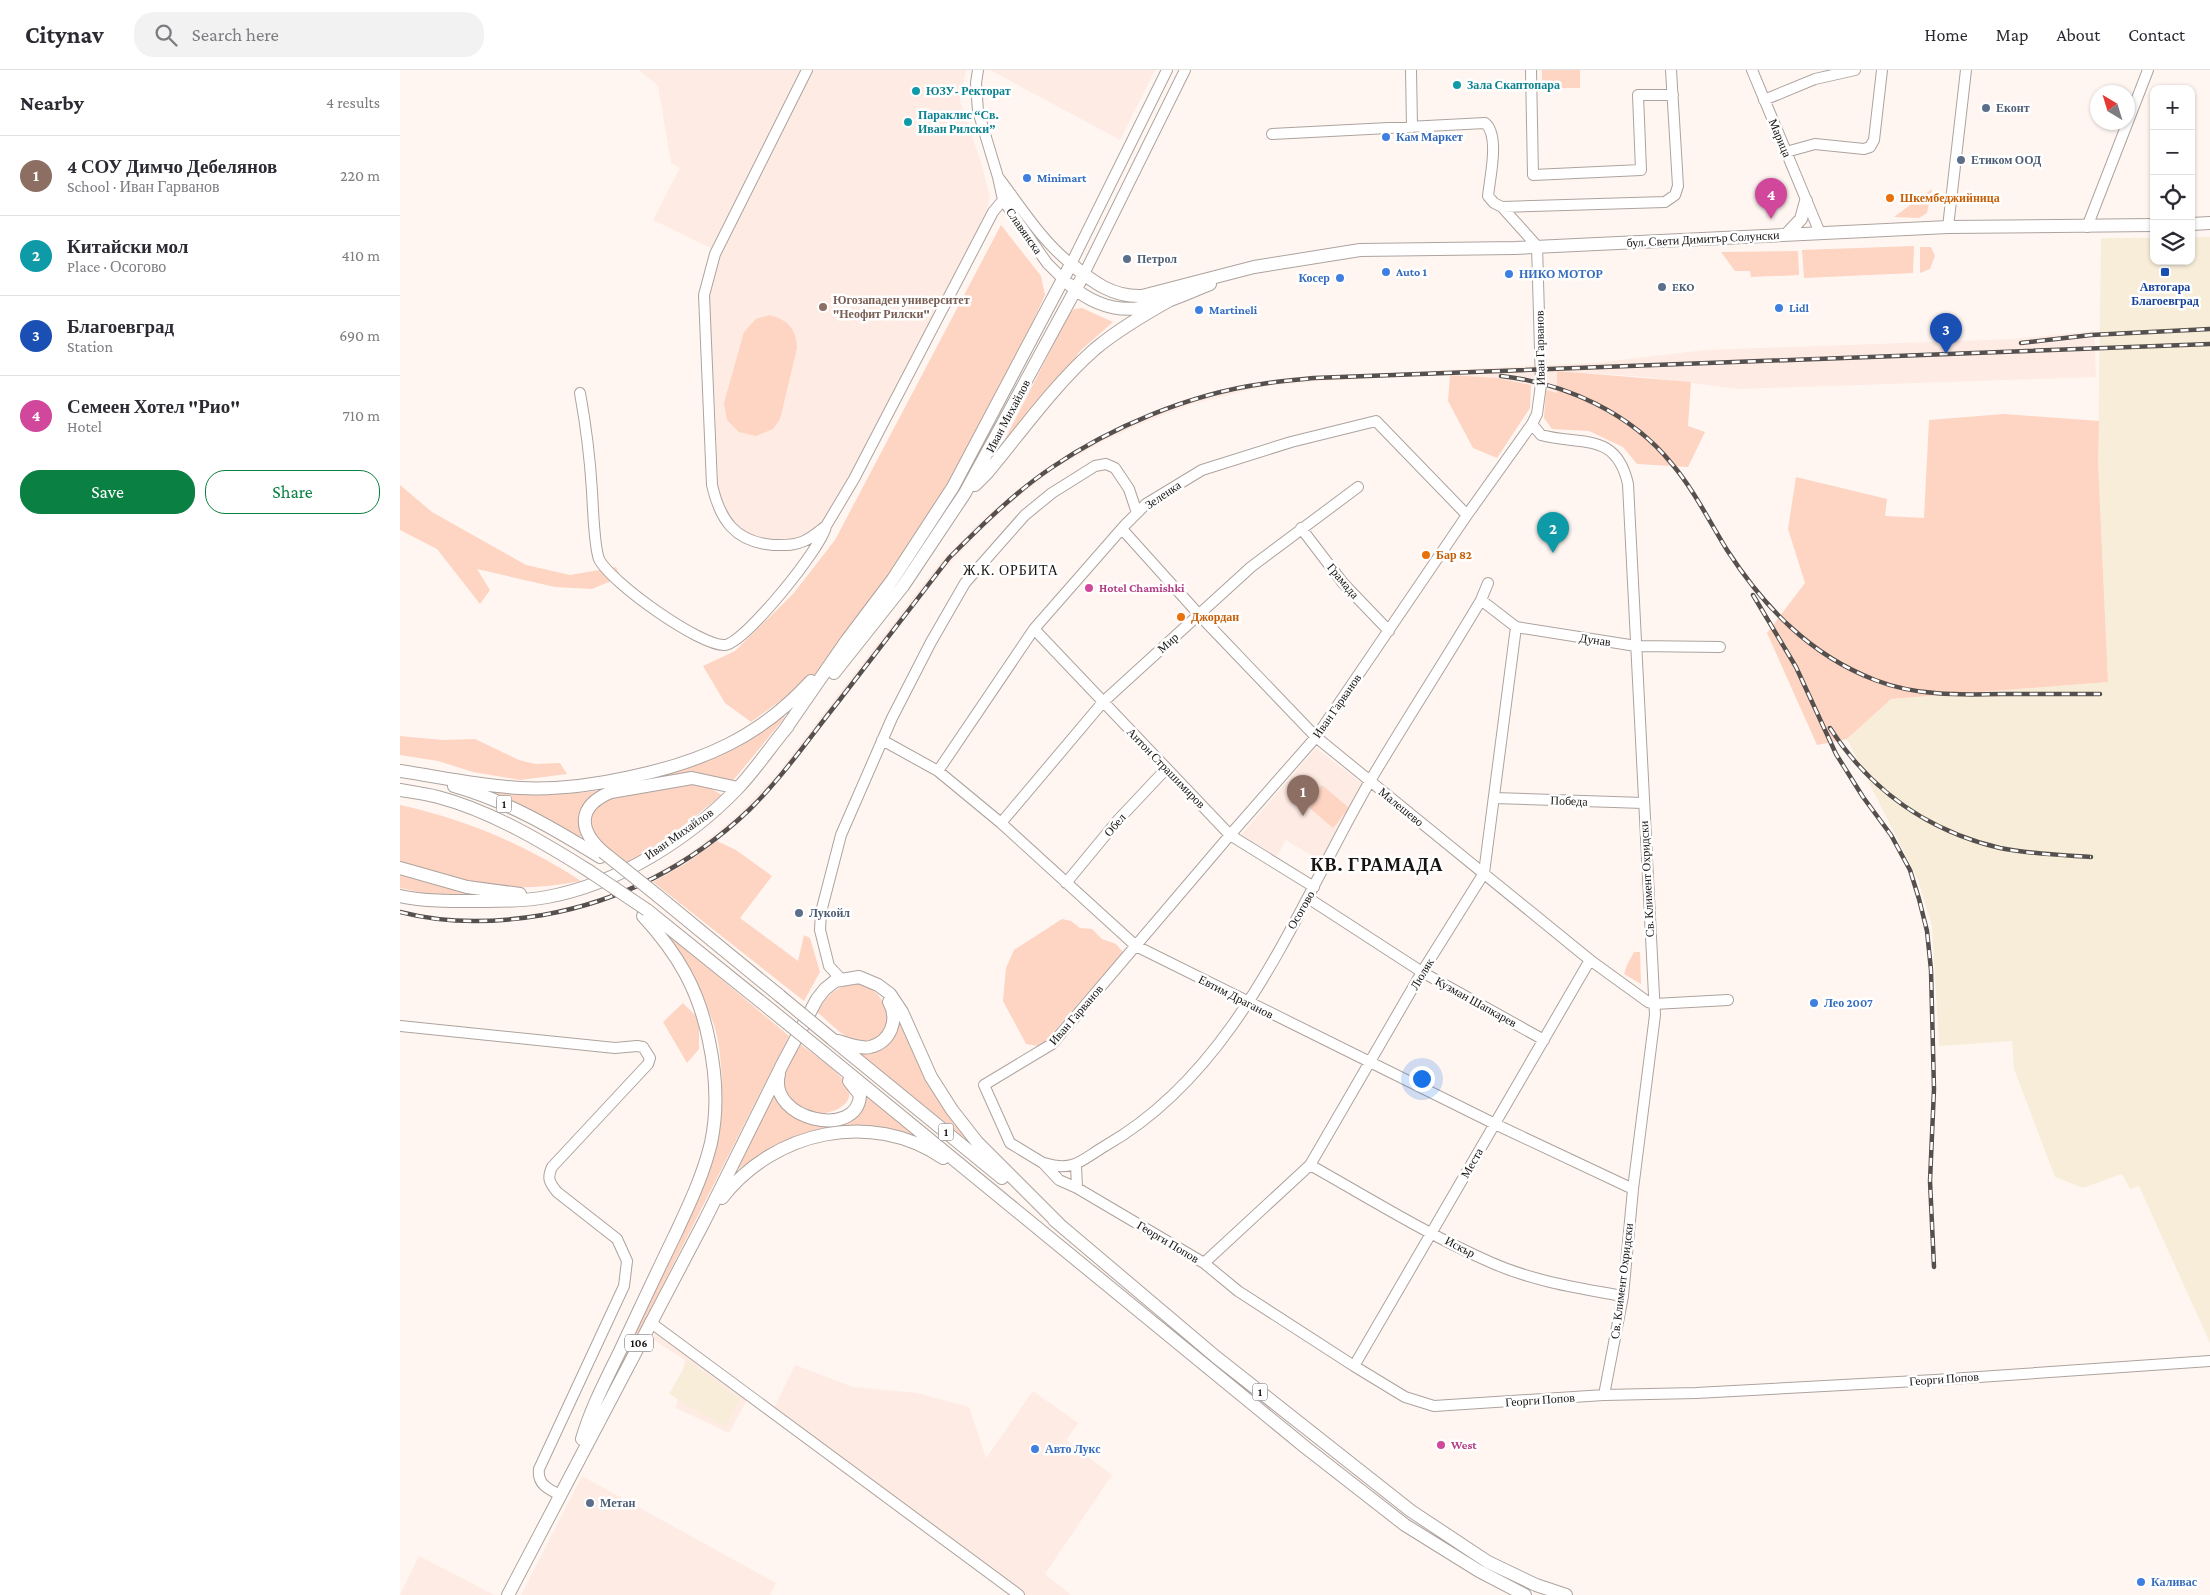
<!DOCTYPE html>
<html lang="en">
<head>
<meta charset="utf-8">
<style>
  body { margin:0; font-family:"Crimson Pro",serif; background:#f2f2f3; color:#2b2b33 }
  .controls { position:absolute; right:15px; top:15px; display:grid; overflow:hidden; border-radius:10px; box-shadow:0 1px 4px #0004 }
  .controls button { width:45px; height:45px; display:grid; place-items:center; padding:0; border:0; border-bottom:1px solid #e1e1e2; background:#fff; color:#2b2b33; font:25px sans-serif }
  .compass { position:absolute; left:1690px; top:15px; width:45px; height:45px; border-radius:50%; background:#fff; box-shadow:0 1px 4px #0004; rotate:322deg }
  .you { position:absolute; left:1021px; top:1008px; width:18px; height:18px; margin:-12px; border:4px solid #fff; border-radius:50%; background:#1a73e8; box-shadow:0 0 0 8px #1a73e833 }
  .badge { display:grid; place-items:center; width:32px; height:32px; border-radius:50%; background:#0b8043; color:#fff; font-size:16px; font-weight:700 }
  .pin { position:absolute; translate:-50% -41px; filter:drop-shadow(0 1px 2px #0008) }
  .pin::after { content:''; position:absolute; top:26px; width:18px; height:15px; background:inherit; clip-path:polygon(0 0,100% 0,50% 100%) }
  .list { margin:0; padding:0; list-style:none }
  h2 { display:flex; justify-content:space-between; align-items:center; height:65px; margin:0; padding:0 20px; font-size:21px }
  h2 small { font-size:16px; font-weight:400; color:#7c7c81 }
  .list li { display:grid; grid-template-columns:32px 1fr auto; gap:15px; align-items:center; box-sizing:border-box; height:80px; padding:0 20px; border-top:1px solid #e1e1e2 }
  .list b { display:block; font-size:19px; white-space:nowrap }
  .list p { margin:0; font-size:16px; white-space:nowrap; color:#7c7c81 }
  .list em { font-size:16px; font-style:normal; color:#7c7c81 }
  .actions { display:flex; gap:10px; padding:15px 20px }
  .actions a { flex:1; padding:11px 0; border:1px solid #0b8043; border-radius:20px; text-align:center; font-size:18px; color:#0b8043 }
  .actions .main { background:#0b8043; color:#fff }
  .icon { flex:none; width:28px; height:28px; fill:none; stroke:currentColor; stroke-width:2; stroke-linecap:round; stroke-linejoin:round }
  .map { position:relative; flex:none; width:1810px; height:1525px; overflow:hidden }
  header { display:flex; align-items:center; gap:30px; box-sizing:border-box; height:70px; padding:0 25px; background:#fff; border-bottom:1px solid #e1e1e2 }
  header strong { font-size:24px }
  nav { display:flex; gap:28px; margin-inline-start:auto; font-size:18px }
  .search { width:350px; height:45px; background:#f2f2f3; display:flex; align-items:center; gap:12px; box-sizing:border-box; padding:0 18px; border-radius:20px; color:#7c7c81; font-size:19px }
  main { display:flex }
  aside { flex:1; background:#fff }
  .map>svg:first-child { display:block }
  .built { fill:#feebe3 }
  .industrial { fill:#f8edd8 }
  .green { fill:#fed4c2 }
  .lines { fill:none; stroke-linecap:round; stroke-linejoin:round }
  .minor-casing { stroke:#ada39e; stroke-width:12 }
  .major-casing { stroke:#ada39e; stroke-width:14 }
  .minor { stroke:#fff; stroke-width:10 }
  .major { stroke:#fff; stroke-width:12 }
  .rail-casing { stroke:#55504e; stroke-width:4.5 }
  .rail { stroke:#fff; stroke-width:2.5; stroke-dasharray:8; stroke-linecap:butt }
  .major-bridge-casing { stroke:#ada39e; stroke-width:14; stroke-linecap:butt }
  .major-bridge { stroke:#fff; stroke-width:12 }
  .culture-dot { fill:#0f9aa8; stroke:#fff; stroke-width:2 }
  .service-dot { fill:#5c6f8a; stroke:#fff; stroke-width:2 }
  .shop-dot { fill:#3f7fe0; stroke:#fff; stroke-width:2 }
  .food-dot { fill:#e8710a; stroke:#fff; stroke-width:2 }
  .transit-dot { fill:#1a4fb4; stroke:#fff; stroke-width:2 }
  .education-dot { fill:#8d6e63; stroke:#fff; stroke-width:2 }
  .hotel-dot { fill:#d1479c; stroke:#fff; stroke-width:2 }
  .labels { text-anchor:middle; stroke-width:5; stroke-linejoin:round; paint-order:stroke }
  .shield { fill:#fff; stroke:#5d5a5a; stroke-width:1 }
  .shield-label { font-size:11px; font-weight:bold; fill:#181413 }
  .culture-label { font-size:12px; font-weight:bold; fill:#0d838f; stroke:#fff; text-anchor:start }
  .service-label { font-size:12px; font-weight:bold; fill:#4e5e75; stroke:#fff; text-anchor:start }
  .shop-label { font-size:12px; font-weight:bold; fill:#366cbe; stroke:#fff; text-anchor:start }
  .street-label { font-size:12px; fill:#181413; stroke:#fff }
  .food-label { font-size:12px; font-weight:bold; fill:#c56008; stroke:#fff; text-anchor:start }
  .transit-label { font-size:12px; font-weight:bold; fill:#164399; stroke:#fff }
  .education-label { font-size:12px; font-weight:bold; fill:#785e54; stroke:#fff; text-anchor:start }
  .hotel-label { font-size:12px; font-weight:bold; fill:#b23c85; stroke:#fff; text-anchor:start }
  .neighbourhood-label { font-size:14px; letter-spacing:1px; fill:#181413; stroke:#fff }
  .district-label { font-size:18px; font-weight:bold; letter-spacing:1px; fill:#181413; stroke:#fff }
</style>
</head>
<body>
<header>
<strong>Citynav</strong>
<div class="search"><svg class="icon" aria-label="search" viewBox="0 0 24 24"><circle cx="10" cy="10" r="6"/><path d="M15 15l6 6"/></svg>Search here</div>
<nav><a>Home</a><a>Map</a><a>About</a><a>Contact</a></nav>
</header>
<main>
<aside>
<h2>Nearby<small>4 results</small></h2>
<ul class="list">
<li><span class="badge" style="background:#8d6e63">1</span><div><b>4 СОУ Димчо Дебелянов</b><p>School · Иван Гарванов</p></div><em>220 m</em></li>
<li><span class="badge" style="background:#0f9aa8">2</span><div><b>Китайски мол</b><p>Place · Осогово</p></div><em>410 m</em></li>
<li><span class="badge" style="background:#1a4fb4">3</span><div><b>Благоевград</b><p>Station</p></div><em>690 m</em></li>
<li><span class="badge" style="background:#d1479c">4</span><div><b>Семеен Хотел &quot;Рио&quot;</b><p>Hotel</p></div><em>710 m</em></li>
</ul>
<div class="actions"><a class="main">Save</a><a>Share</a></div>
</aside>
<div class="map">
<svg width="1810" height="1525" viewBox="0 0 1810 1525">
  <rect width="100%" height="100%" fill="#fff6f2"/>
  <!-- built -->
  <path class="built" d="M239,0H402L311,178L253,150L280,98L271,93L258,16Z
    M413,0H566L560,31L581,92L590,127L587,140L565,185L433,441L420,455L404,468L384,473L343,464L328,447L315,415L318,408L315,335L308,259V224L319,188Z
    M590,0H755L720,70Z
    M1694,261L1696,307L1338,319L1245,307L1157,301V324L1131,315L1097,308L1050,305L921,311L865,316L789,335L738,355L700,373L657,397L619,426L583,458L539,505L381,709L343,750L285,794L253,812L247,808L287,785L334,749L377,704L542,490L581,451L617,420L665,385L717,357L765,337L814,321L860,311L898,307L1195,293L1305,280L1615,269Z
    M916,678L963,714L923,792L886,770L877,786L841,765Z
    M261,1253L374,1338L395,1295L453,1317L517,1323L569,1337L586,1388L633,1321L678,1353L666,1370L712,1405L645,1504L671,1525H609L347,1330L329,1363L276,1338L285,1290L252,1269Z
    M182,1406L376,1513L370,1525H121Z
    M19,1486L75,1515L94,1525H0Z"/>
  <!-- industrial -->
  <path class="industrial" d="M1791,167H1810V1273L1739,1116L1730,1119L1722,1104L1683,1118L1655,1107L1614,999L1612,971L1539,976L1532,856L1518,810L1447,669L1491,629L1708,612L1698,391L1701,168H1754V191H1791Z
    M288,1291L340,1330L325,1357L269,1324Z"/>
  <!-- green -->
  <path class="green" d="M1142,0H1180V18H1142Z
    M1532,119L1527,143L1519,148L1494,147Z
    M601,155L641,206L645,225L609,303L555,403L480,521L413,607L351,652L325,633L303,596L335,581L393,524L435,470Z
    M1514,176L1513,203L1404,208L1402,180Z
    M1520,177H1531L1535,186L1530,199L1520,203Z
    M1398,181L1399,205L1351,207L1350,201H1335L1321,182Z
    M682,238L713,252L679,282L672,294L599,381L669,244L674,239Z
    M369,245C388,250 396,258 397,278L380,349L373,359L356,366L339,362L327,350L324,333L344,262L356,249Z
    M1157,301L1291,312L1288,356L1305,362L1288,397L1237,394L1223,377L1189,361L1152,359L1144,348L1146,320L1157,323Z
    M1050,305L1097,308L1131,315L1130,338L1097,388L1073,378L1048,331Z
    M1604,344L1699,351L1698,391L1708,612L1491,629L1447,669L1417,675L1367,563L1405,513L1388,459L1396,407L1487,429L1485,446L1524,448L1529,350Z
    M0,415L32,442L126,495L170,505L216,497L221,507L192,519L155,517L77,499L90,520L80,534L37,479L0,460Z
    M383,645L385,646L382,651L331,713L322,712L199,723L181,761V766L178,767L120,734L67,714C83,717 99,722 115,723C179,728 246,717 304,691C332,678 358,660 383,645Z
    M0,666L43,670L75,669L119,690L135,694L160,693L167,704L120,710L73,702L38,691L0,685Z
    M283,712L308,717L322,725L274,763L227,793L194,769L189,746L197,733L210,728Z
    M922,715L949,738L933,758L905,734Z
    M0,735C65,749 126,775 181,811C141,819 103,820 63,812C42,808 21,800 0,793Z
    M317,771L336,780L372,806L340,848L398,891L404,865L410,868L420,902L404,931L253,812L285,794Z
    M0,803L85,825L28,824L0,818Z
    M662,849L671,851L680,858L692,859L702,869L716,874L723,882L645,972L638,976L626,974L603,931L606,898L614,880Z
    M270,866L389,966L211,1317L209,1315L308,1104C311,1093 316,1082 318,1071C324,1039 324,983 313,952C301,922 285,894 270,866Z
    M1234,882H1240L1241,914L1224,904L1227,895Z
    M462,914C503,932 490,981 454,971C444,968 426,949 417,942C430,921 438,915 462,914Z
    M283,933L299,949V979L287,993L263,952Z
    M499,951L502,956L573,1075L459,983C485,982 493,977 499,951Z
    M400,974C415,986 436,998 446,1014C460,1035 427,1047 411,1043C405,1041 396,1035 392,1031C387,1026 384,1016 381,1010Z
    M466,1023L526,1072C467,1059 436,1045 378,1074C362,1082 348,1094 333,1102L373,1025C408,1068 418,1056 462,1037Z"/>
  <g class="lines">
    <!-- minor casing -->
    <g class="minor-casing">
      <path id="minor" d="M407,0L315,184L304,225L312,415C320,450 335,472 373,475C383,475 394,476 404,471C412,468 419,461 426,456
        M578,0L576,13L578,41L598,107L603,130L647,193L663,209
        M1011,0L1012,57
        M1131,0L1133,105L1241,100L1238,25H1273
        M1352,0L1420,163
        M1364,30L1415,9L1455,0
        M872,64L1085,53C1100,65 1090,107 1088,126L1094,133L1102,137L1265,132L1275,125L1278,116L1271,0
        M1386,82L1415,74L1464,79L1470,77L1474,70L1482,0
        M598,107C621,137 641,170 671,194L767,0
        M1102,137L1137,176L1141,314L1137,344L1132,354L1067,445L916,667L830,765L652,974L584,1015L610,1073L643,1093L659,1110L677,1118L804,1193L838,1221L954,1296L1005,1327L1034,1336L1204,1325L1296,1323L1535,1310L1810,1291
        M1548,157L1566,0
        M1687,157L1748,0
        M684,204L785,0
        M180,323C186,356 190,388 192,421C193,437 194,476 199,489C210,512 301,577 325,575C345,573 423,476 426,456L454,409L593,142L603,130L611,124
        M1132,354L1141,365C1181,376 1216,361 1228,414L1255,945L1233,1119L1223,1226L1204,1325
        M901,458L943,513L989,561
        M722,459L803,549L916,667L1190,890L1248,932L1254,934L1328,930
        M1081,530L1116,557L1236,576L1320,577
        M634,559L830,765L914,817
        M482,670L538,701L601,753L736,876L1095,1054L1233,1119
        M538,701L634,559L725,455L746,434L802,400L891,372L976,351L1067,445
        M1094,728L1243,733
        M601,753L703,632L851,497L958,417
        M666,813L718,750L766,699
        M908,828L1022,902L1144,970
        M441,909L429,896L420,860L421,842L441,765L492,648L531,572L565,513L625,445L652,423L695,396L706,394L715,398L729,419L737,443
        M0,956L215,978L237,976L243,977L250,988L248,994L152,1097C147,1108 149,1112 157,1122L217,1169L227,1191L224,1216L139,1399C137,1414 148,1419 160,1425
        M644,1093C674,1102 680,1091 705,1076C840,999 896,839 970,711C1006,650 1045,591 1081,530L1088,513
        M676,1095L677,1118
        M910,1095C969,1128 1028,1165 1090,1192C1132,1211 1178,1218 1223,1226
        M804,1193L910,1095L1022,902L1084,803L1116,557
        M250,1252L619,1525
        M954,1296L1190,890"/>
    </g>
    <!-- major casing -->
    <g class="major-casing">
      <path id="major" d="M1791,154L1810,153
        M1386,165L1401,149L1406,131
        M670,215C719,257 759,235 810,214
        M575,415L587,403C621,362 655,314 695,279C719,259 745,244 772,229
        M434,603L503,516L565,423L684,204
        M384,661L447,570L493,509L553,417L671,194C693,212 712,227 742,226L854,197L960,180L1115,178L1548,157L1754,155
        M0,701C40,707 80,716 120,718C157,720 194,715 230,707C302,692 360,667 411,611
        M54,716C107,731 153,758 200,787
        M0,720C12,722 26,724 38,727C91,741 143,772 189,801
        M203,782C178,760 177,736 211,722L292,708L338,718
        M0,798L67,817L120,824
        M0,826C26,832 60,831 87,831C107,831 127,831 147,827C218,814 289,769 338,718C356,699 371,676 388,656
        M258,826L380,926
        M247,840L371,940
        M432,969L602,1108
        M438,971C448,974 460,979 470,977C491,972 499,949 489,932
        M424,983L905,1377L1005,1455L1079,1501L1125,1525
        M379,1004C367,1050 458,1070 460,1025L449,1011
        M322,1128C374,1061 471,1039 543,1088
        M654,1150L816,1287L1011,1441L1088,1492L1136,1515L1166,1525
        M182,1369C191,1338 206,1310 220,1281C238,1243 256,1204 275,1165C289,1135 303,1106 311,1073C318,1040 316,1004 309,971C299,920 278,884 243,846
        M108,1525L305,1150L383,993L417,929L425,919L435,911L459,907L478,915L490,924L502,942L531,1007L552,1040L577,1072L660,1155"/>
    </g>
    <!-- minor -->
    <use href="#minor" class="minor"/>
    <!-- major -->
    <use href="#major" class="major"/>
    <!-- rail casing -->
    <g class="rail-casing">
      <path id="rail" d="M1621,273L1691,265L1810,259
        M1101,306C1165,313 1231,343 1272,394C1294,420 1309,451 1327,480C1364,537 1410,585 1475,610C1516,626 1558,625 1602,624C1634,624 1667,624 1700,624
        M1353,525L1396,597L1436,684L1463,727L1491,765L1510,800L1519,829L1527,861L1531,900L1534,1019L1530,1111L1534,1197
        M1430,658C1470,720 1528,761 1600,778C1629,784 1661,785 1691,787
        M0,842C46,854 96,853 143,845C221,831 291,795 349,740C382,708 409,668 438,632C475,584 512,536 549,488C581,456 614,423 651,398C711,357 790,324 862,314C879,311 897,310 914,308L1810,274"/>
    </g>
    <!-- rail -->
    <use href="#rail" class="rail"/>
    <!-- major-bridge casing -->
    <g class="major-bridge-casing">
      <path id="major-bridge" d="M203,782L258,826
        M189,801L247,840
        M380,926L432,969
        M371,940L424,983"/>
    </g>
    <!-- major-bridge -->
    <use href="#major-bridge" class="major-bridge"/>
  </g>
  <!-- markers -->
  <g class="culture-dot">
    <circle cx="1057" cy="15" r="5"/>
    <circle cx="516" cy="21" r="5"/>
    <circle cx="508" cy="52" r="5"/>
  </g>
  <g class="service-dot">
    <circle cx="1586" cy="38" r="5"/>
    <circle cx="1561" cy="90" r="5"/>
    <circle cx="727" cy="189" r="5"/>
    <circle cx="1262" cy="217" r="5"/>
    <circle cx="399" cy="843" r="5"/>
    <circle cx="190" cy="1433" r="5"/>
  </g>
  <g class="shop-dot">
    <circle cx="986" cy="67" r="5"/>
    <circle cx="627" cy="108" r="5"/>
    <circle cx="986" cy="202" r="5"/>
    <circle cx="1109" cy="204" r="5"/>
    <circle cx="940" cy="208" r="5"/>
    <circle cx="1379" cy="238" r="5"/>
    <circle cx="799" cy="240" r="5"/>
    <circle cx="1414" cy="933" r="5"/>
    <circle cx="635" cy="1379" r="5"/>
    <circle cx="1741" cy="1512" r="5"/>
  </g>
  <g class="food-dot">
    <circle cx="1490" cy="128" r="5"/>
    <circle cx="1026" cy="485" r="5"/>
    <circle cx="781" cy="547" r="5"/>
  </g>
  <rect class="transit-dot" x="1760" y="197" width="10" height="10" rx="2.5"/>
  <circle class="education-dot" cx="423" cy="237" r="5"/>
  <g class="hotel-dot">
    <circle cx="689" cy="518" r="5"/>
    <circle cx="1041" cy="1375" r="5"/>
  </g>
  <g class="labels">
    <!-- shield labels -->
    <g class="shield">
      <rect x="96.5" y="725.5" width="15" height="17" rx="4"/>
      <rect x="538.5" y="1053.5" width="15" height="17" rx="4"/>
      <rect x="225" y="1264.5" width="28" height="17" rx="4"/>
      <rect x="852.5" y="1313.5" width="15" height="17" rx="4"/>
    </g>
    <g class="shield-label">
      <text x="104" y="738">1</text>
      <text x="546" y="1066">1</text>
      <text x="239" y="1277">106</text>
      <text x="860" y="1326">1</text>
    </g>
    <!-- culture labels -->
    <g class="culture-label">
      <text x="1067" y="19">Зала Скаптопара</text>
      <text x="526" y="25">ЮЗУ- Ректорат</text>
      <text x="518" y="49">Параклис “Св.<tspan x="518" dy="14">Иван Рилски”</tspan></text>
    </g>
    <!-- service labels -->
    <g class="service-label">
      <text x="1596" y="42">Еконт</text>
      <text x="1571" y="94">Етиком ООД</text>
      <text x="737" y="193">Петрол</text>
      <text x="1272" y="221">EKO</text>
      <text x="409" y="847">Лукойл</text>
      <text x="200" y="1437">Метан</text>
    </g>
    <!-- shop labels -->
    <g class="shop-label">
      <text x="996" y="71">Кам Маркет</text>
      <text x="637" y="112">Minimart</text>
      <text x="996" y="206">Auto 1</text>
      <text x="1119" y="208">НИКО МОТОР</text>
      <text x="930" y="212" text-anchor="end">Косер</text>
      <text x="1389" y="242">Lidl</text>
      <text x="809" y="244">Martineli</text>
      <text x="1424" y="937">Лео 2007</text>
      <text x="645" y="1383">Авто Лукс</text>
      <text x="1751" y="1516">Каливас</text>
    </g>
    <!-- street labels -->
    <g class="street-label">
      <text transform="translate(1380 68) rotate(67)" y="4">Марица</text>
      <text transform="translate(624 161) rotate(55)" y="4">Славянска</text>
      <text transform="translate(1303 169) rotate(-3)" y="4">бул. Свети Димитър Солунски</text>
      <text transform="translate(1140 278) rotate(-91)" y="4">Иван Гарванов</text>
      <text transform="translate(608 346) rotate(-62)" y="4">Иван Михайлов</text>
      <text transform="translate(763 425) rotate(-34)" y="4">Зеленка</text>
      <text transform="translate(943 511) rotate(50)" y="4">Грамада</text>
      <text transform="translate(1195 570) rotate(8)" y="4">Дунав</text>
      <text transform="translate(768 573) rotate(-42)" y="4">Мир</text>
      <text transform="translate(937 636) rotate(-55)" y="4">Иван Гарванов</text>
      <text transform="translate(766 698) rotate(46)" y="4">Антон Страшимиров</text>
      <text transform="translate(1169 731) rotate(2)" y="4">Победа</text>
      <text transform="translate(1001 737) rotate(39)" y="4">Малешево</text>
      <text transform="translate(715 755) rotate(-49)" y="4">Обел</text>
      <text transform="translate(279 764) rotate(-35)" y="4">Иван Михайлов</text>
      <text transform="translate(1247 809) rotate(-93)" y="4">Св. Климент Охридски</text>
      <text transform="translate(901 840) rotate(-60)" y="4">Осогово</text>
      <text transform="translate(1022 904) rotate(-59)" y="4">Люляк</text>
      <text transform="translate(836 927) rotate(27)" y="4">Евтим Драганов</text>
      <text transform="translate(1076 932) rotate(29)" y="4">Кузман Шапкарев</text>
      <text transform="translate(676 945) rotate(-49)" y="4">Иван Гарванов</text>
      <text transform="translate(1072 1093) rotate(-60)" y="4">Места</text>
      <text transform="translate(768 1172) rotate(31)" y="4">Георги Попов</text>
      <text transform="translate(1060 1177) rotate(27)" y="4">Искър</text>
      <text transform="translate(1222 1211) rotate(-83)" y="4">Св. Климент Охридски</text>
      <text transform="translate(1544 1309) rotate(-4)" y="4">Георги Попов</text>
      <text transform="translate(1140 1330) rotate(-4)" y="4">Георги Попов</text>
    </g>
    <!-- food labels -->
    <g class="food-label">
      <text x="1500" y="132">Шкембеджийница</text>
      <text x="1036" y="489">Бар 82</text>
      <text x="791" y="551">Джордан</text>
    </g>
    <!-- transit labels -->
    <g class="transit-label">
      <text x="1765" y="221">Автогара<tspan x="1765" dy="14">Благоевград</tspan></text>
    </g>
    <!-- education labels -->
    <g class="education-label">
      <text x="433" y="234">Югозападен университет<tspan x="433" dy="14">"Неофит Рилски"</tspan></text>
    </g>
    <!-- hotel labels -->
    <g class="hotel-label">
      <text x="699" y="522">Hotel Chamishki</text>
      <text x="1051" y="1379">West</text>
    </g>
    <!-- neighbourhood labels -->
    <g class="neighbourhood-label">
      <text x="611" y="505">Ж.К. ОРБИТА</text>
    </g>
    <!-- district labels -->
    <g class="district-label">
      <text x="977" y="801">КВ. ГРАМАДА</text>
    </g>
  </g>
</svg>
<div class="controls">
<button>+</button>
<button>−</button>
<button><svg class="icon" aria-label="locate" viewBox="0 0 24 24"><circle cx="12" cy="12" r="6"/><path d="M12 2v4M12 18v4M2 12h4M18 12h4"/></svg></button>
<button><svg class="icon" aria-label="layers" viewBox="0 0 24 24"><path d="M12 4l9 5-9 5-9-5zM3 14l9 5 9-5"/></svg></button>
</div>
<svg class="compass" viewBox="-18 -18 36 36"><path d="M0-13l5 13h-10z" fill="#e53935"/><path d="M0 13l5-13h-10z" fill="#7c7c81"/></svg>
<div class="you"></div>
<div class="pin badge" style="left:903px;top:746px;background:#8d6e63">1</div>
<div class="pin badge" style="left:1153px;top:483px;background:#0f9aa8">2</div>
<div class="pin badge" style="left:1546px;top:284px;background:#1a4fb4">3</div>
<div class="pin badge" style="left:1371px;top:149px;background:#d1479c">4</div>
</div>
</main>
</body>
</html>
